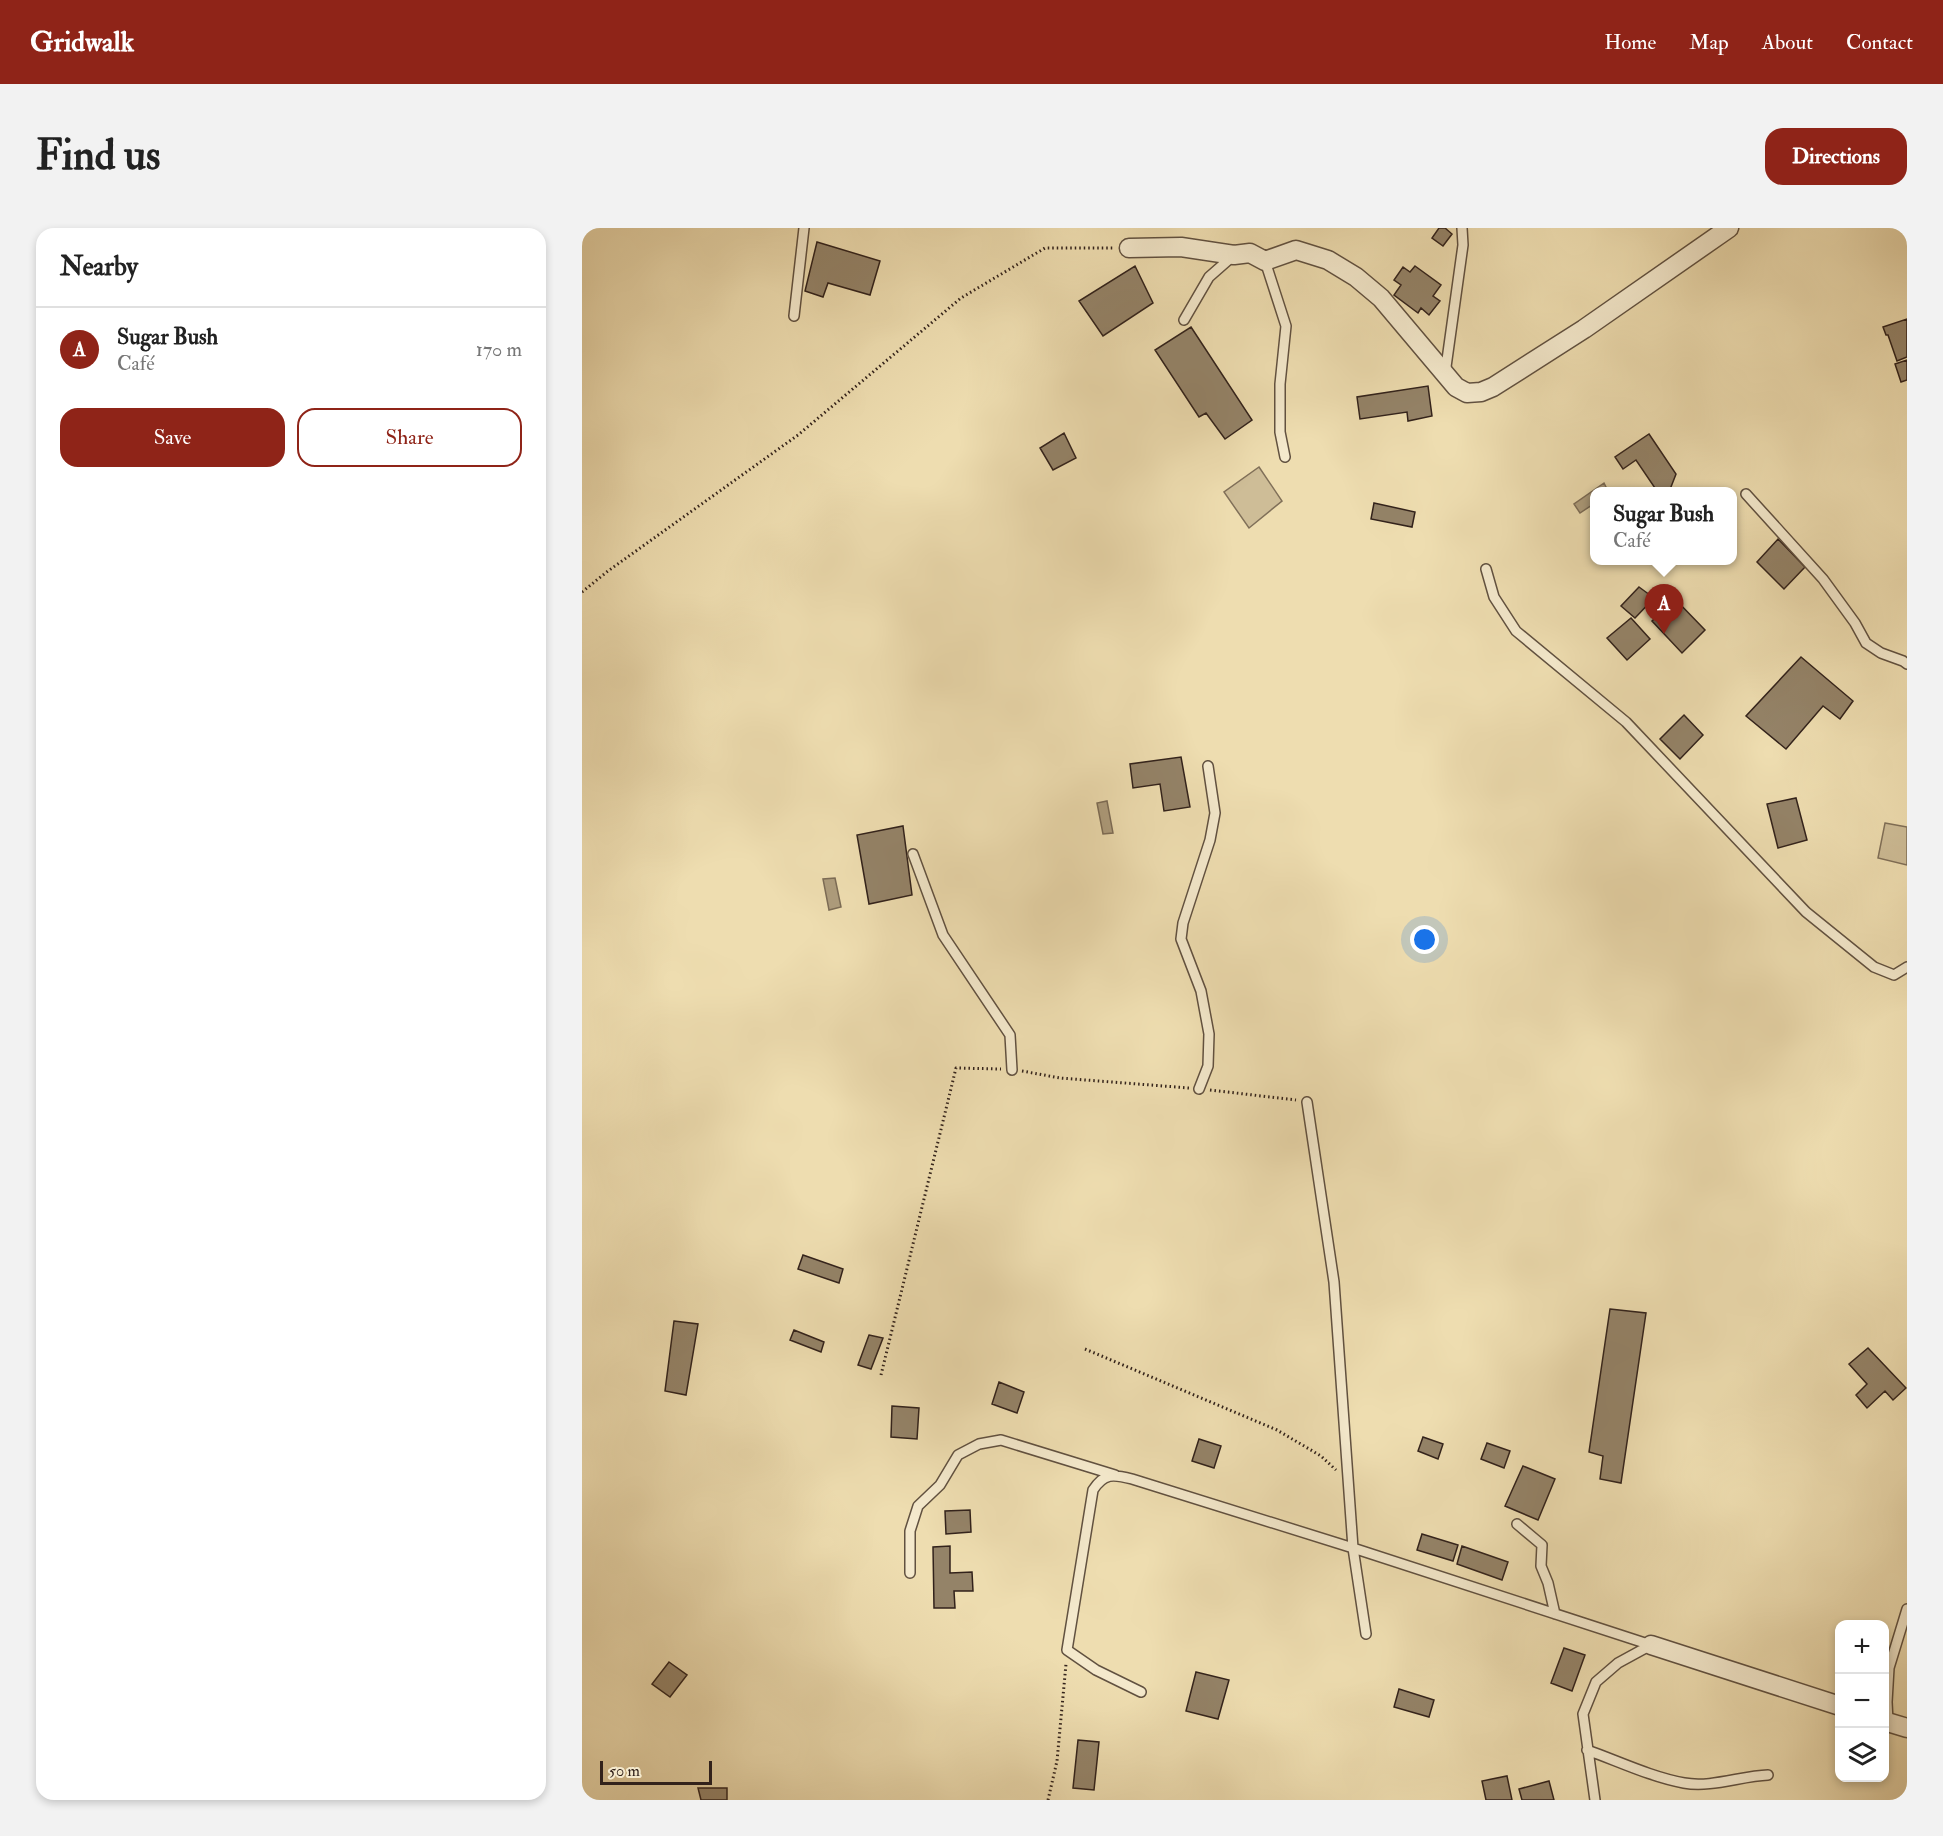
<!DOCTYPE html>
<html lang="en">
<head>
<meta charset="utf-8">
<style>
  body { margin:0; font-family:"IM FELL Double Pica",serif; background:#f2f2f2; color:#222 }
  .controls { position:absolute; right:18px; bottom:18px; display:grid; overflow:hidden; border-radius:12px; box-shadow:0 3px 9px #0003 }
  .controls button { width:54px; height:54px; display:grid; place-items:center; padding:0; border:0; border-bottom:2px solid #e0e0e0; background:#fff; color:#222; font:30px sans-serif }
  .scale { position:absolute; left:18px; bottom:15px; width:112px; box-sizing:border-box; padding-left:6px; border:3px solid #32221b; border-top:0; font-size:16px; line-height:21px; white-space:nowrap; color:#32221b; -webkit-text-stroke:4px #f4e9cc; paint-order:stroke }
  .you { position:absolute; left:843px; top:712px; width:21px; height:21px; margin:-15px; border:4px solid #fff; border-radius:50%; background:#1a73e8; box-shadow:0 0 0 9px #1a73e833 }
  .badge { display:grid; place-items:center; width:39px; height:39px; border-radius:50%; background:#8f2418; color:#fff; font-size:20px; font-weight:700 }
  .pin { position:absolute; translate:-50% -50px; filter:drop-shadow(0 2px 3px #0008) }
  .pin::after { content:''; position:absolute; top:32px; width:21px; height:18px; background:inherit; clip-path:polygon(0 0,100% 0,50% 100%) }
  .popup { position:absolute; left:1008px; top:259px; width:147px; height:78px; box-sizing:border-box; display:grid; place-content:center; border-radius:12px; background:#fff; filter:drop-shadow(0 2px 4px #0005); font-size:20px; white-space:nowrap; color:#767676 }
  .popup b { font-size:22px; color:#222 }
  .popup::after { content:''; position:absolute; left:50%; top:100%; margin-left:-12px; border:12px solid transparent; border-top-color:#fff }
  .list { margin:0; padding:0; list-style:none }
  h2 { display:flex; justify-content:space-between; align-items:center; height:78px; margin:0; padding:0 24px; font-size:26px }
  h2 small { font-size:20px; font-weight:400; color:#767676 }
  .list li { display:grid; grid-template-columns:39px 1fr auto; gap:18px; align-items:center; box-sizing:border-box; height:84px; padding:0 24px; border-top:2px solid #e0e0e0 }
  .list b { display:block; font-size:22px; white-space:nowrap }
  .list p { margin:0; font-size:20px; white-space:nowrap; color:#767676 }
  .list em { font-size:20px; font-style:normal; color:#767676 }
  .actions { display:flex; gap:12px; padding:18px 24px }
  .actions a { flex:1; padding:14px 0; border:2px solid #8f2418; border-radius:18px; text-align:center; font-size:21px; color:#8f2418 }
  .actions .main { background:#8f2418; color:#fff }
  .icon { flex:none; width:33px; height:33px; fill:none; stroke:currentColor; stroke-width:2; stroke-linecap:round; stroke-linejoin:round }
  .map { position:relative; flex:none; width:1325px; height:1572px; overflow:hidden; border-radius:18px }
  header { display:flex; align-items:center; gap:36px; box-sizing:border-box; height:84px; padding:0 30px; background:#8f2418; color:#fff }
  header strong { font-size:28px }
  nav { display:flex; gap:33px; margin-inline-start:auto; font-size:21px }
  .intro { display:flex; align-items:center; justify-content:space-between; box-sizing:border-box; height:144px; padding:0 36px }
  h1 { margin:0; font-size:42px }
  .button { padding:15px 27px; border-radius:18px; background:#8f2418; color:#fff; font-size:21px; font-weight:700 }
  main { display:flex; gap:36px; padding:0 36px }
  aside { flex:1; background:#fff; border-radius:18px; box-shadow:0 3px 9px #0003 }
  .map>svg:first-child { display:block }
  .green { fill:#cebd97; stroke:#807059; stroke-width:1.5 }
  .water { fill:#ae9d7d; stroke:#7c6c56; stroke-width:1.5 }
  .building { fill:#948368; stroke:#32221b; stroke-width:1.5 }
  .lines { fill:none; stroke-linecap:round; stroke-linejoin:round }
  .lane-casing { stroke:#615140; stroke-width:12 }
  .street-casing { stroke:#615140; stroke-width:21 }
  .path { stroke:#32221b; stroke-width:3; stroke-dasharray:1.5 3; stroke-linecap:butt }
  .lane { stroke:#f4e9cc; stroke-width:9 }
  .street { stroke:#f4e9cc; stroke-width:18 }
</style>
</head>
<body>
<header>
<strong>Gridwalk</strong>
<nav><a>Home</a><a>Map</a><a>About</a><a>Contact</a></nav>
</header>
<div class="intro"><h1>Find us</h1><a class="button">Directions</a></div>
<main>
<aside>
<h2>Nearby<small></small></h2>
<ul class="list">
<li><span class="badge">A</span><div><b>Sugar Bush</b><p>Café</p></div><em>170 m</em></li>
</ul>
<div class="actions"><a class="main">Save</a><a>Share</a></div>
</aside>
<div class="map">
<svg width="1325" height="1572" viewBox="0 0 1325 1572">
  <rect width="100%" height="100%" fill="#eeddb0"/>
  <filter id="stains"><feTurbulence type="fractalNoise" baseFrequency=".00333" numOctaves="4"/><feColorMatrix values="0 0 0 0 .2 0 0 0 0 .09 0 0 0 0 .02 0 0 0 .5 -.17"/></filter>
  <radialGradient id="worn" r=".72"><stop offset=".6" stop-color="#630" stop-opacity="0"/><stop offset="1" stop-color="#630" stop-opacity=".3"/></radialGradient>
  <!-- green -->
  <path class="green" d="M677,239L700,273L667,300L642,264Z
    M1303,595L1325,599V637L1296,630Z"/>
  <!-- water -->
  <path class="water" d="M1022,255L1026,263L1013,264V275L998,285L992,276Z
    M525,573L531,605L521,606L515,575Z
    M253,650L259,679L247,682L241,651Z"/>
  <!-- building -->
  <path class="building" d="M857,0H863L870,6L861,18L850,10Z
    M235,14L298,33L288,67L246,55L241,69L223,63Z
    M553,38L571,75L521,108L497,73Z
    M833,38L859,57L851,68L858,73L847,87L839,80L836,85L812,67L819,57L812,52L821,39L828,44Z
    M1325,91V129L1315,133L1306,107H1304L1301,99Z
    M609,99L670,192L643,211L624,185L617,189L573,122Z
    M1325,132V152L1319,154L1313,136Z
    M846,158L850,188L826,193L825,184L778,191L775,169Z
    M482,205L494,230L471,242L458,220Z
    M1067,206L1094,246L1087,264H1067L1073,260L1054,232L1041,241L1033,229Z
    M792,275L833,284L830,299L789,291Z
    M1196,311L1223,339L1202,361L1175,334Z
    M1057,359L1072,370L1053,390L1039,378Z
    M1093,371L1123,402L1100,425L1070,393Z
    M1049,390L1068,411L1045,432L1025,410Z
    M1219,429L1271,473L1258,491L1241,478L1204,521L1164,488Z
    M1102,487L1121,507L1098,531L1078,511Z
    M599,529L608,579L582,583L578,556L551,560L548,536Z
    M1214,570L1225,612L1196,620L1185,576Z
    M321,598L330,667L287,676L275,607Z
    M221,1027L261,1041L257,1055L216,1041Z
    M1028,1081L1064,1085L1039,1255L1018,1251L1021,1228L1007,1224Z
    M92,1093L116,1096L104,1167L83,1163Z
    M212,1102L242,1114L239,1124L208,1112Z
    M287,1107L301,1110L289,1141L276,1137Z
    M1286,1120L1324,1160L1311,1172L1303,1163L1285,1180L1274,1167L1285,1156L1267,1136Z
    M417,1154L442,1164L435,1185L410,1176Z
    M310,1178L337,1180L335,1211L309,1209Z
    M841,1209L861,1216L856,1231L836,1223Z
    M617,1211L639,1218L632,1240L610,1233Z
    M905,1215L928,1223L922,1240L899,1231Z
    M941,1238L973,1251L956,1292L923,1278Z
    M388,1282L389,1304L364,1306L363,1283Z
    M840,1306L876,1317L871,1333L835,1322Z
    M368,1318V1345L390,1344L391,1363H372L373,1380H352L351,1319Z
    M880,1318L926,1334L920,1352L875,1336Z
    M982,1420L1003,1427L990,1463L969,1455Z
    M87,1434L105,1447L88,1469L70,1456Z
    M614,1444L647,1452L636,1491L604,1483Z
    M817,1461L852,1472L847,1489L812,1479Z
    M496,1512L517,1514L512,1562L491,1560Z
    M925,1548L930,1572H904L900,1553Z
    M967,1553L972,1572H940L937,1561Z
    M116,1560H145V1572H119Z"/>
  <g class="lines">
    <!-- lane casing -->
    <g class="lane-casing">
      <path id="lane" d="M683,33L704,98L698,156V204L703,229
        M212,88L222,0
        M602,92L627,49L652,27
        M863,146L881,17L880,0
        M1164,266L1241,351L1273,395L1284,415L1299,425L1321,433L1325,436
        M904,341L912,369L934,403L1044,494L1224,684L1292,739L1312,747L1325,739
        M331,626L361,707L428,807L430,842
        M617,861L626,838L627,806L619,763L599,711L601,695L628,612L633,585L626,538
        M725,874L752,1054L771,1320L784,1406
        M935,1296L960,1317L959,1338L966,1355L973,1386
        M328,1345V1303L336,1278L358,1257L376,1227L397,1216L419,1212L533,1247
        M559,1464L514,1442L485,1422L511,1262C522,1245 531,1246 550,1251L771,1320L1069,1417
        M1306,1494L1305,1474L1307,1440L1325,1381
        M1005,1522C1036,1533 1069,1549 1102,1555C1129,1560 1159,1548 1186,1547
        M1013,1572L1001,1486L1014,1454L1036,1435L1069,1417"/>
    </g>
    <!-- street casing -->
    <g class="street-casing">
      <path id="street" d="M547,20L599,19L652,27L668,25L683,33L714,22L746,32L774,49L799,70L874,159L885,165L899,164L911,159L1002,101L1147,0
        M1069,1417L1258,1478
        M1302,1493L1325,1500"/>
    </g>
    <!-- path -->
    <path class="path" d="M0,364L26,343L216,207L379,70L463,20H531
      M440,843L478,850L607,860
      M628,862L714,872
      M503,1121L695,1202L739,1228L754,1242
      M299,1147L374,840L419,841
      M466,1572L475,1533L484,1436"/>
    <!-- lane -->
    <use href="#lane" class="lane"/>
    <!-- street -->
    <use href="#street" class="street"/>
  </g>
  <rect width="100%" height="100%" filter="url(#stains)"/>
  <rect width="100%" height="100%" fill="url(#worn)"/>
</svg>
<div class="controls">
<button>+</button>
<button>−</button>
<button><svg class="icon" aria-label="layers" viewBox="0 0 24 24"><path d="M12 4l9 5-9 5-9-5zM3 14l9 5 9-5"/></svg></button>
</div>
<div class="scale">50 m</div>
<div class="you"></div>
<div class="pin badge" style="left:1082px;top:406px">A</div>
<div class="popup"><b>Sugar Bush</b>Café</div>
</div>
</main>
</body>
</html>
